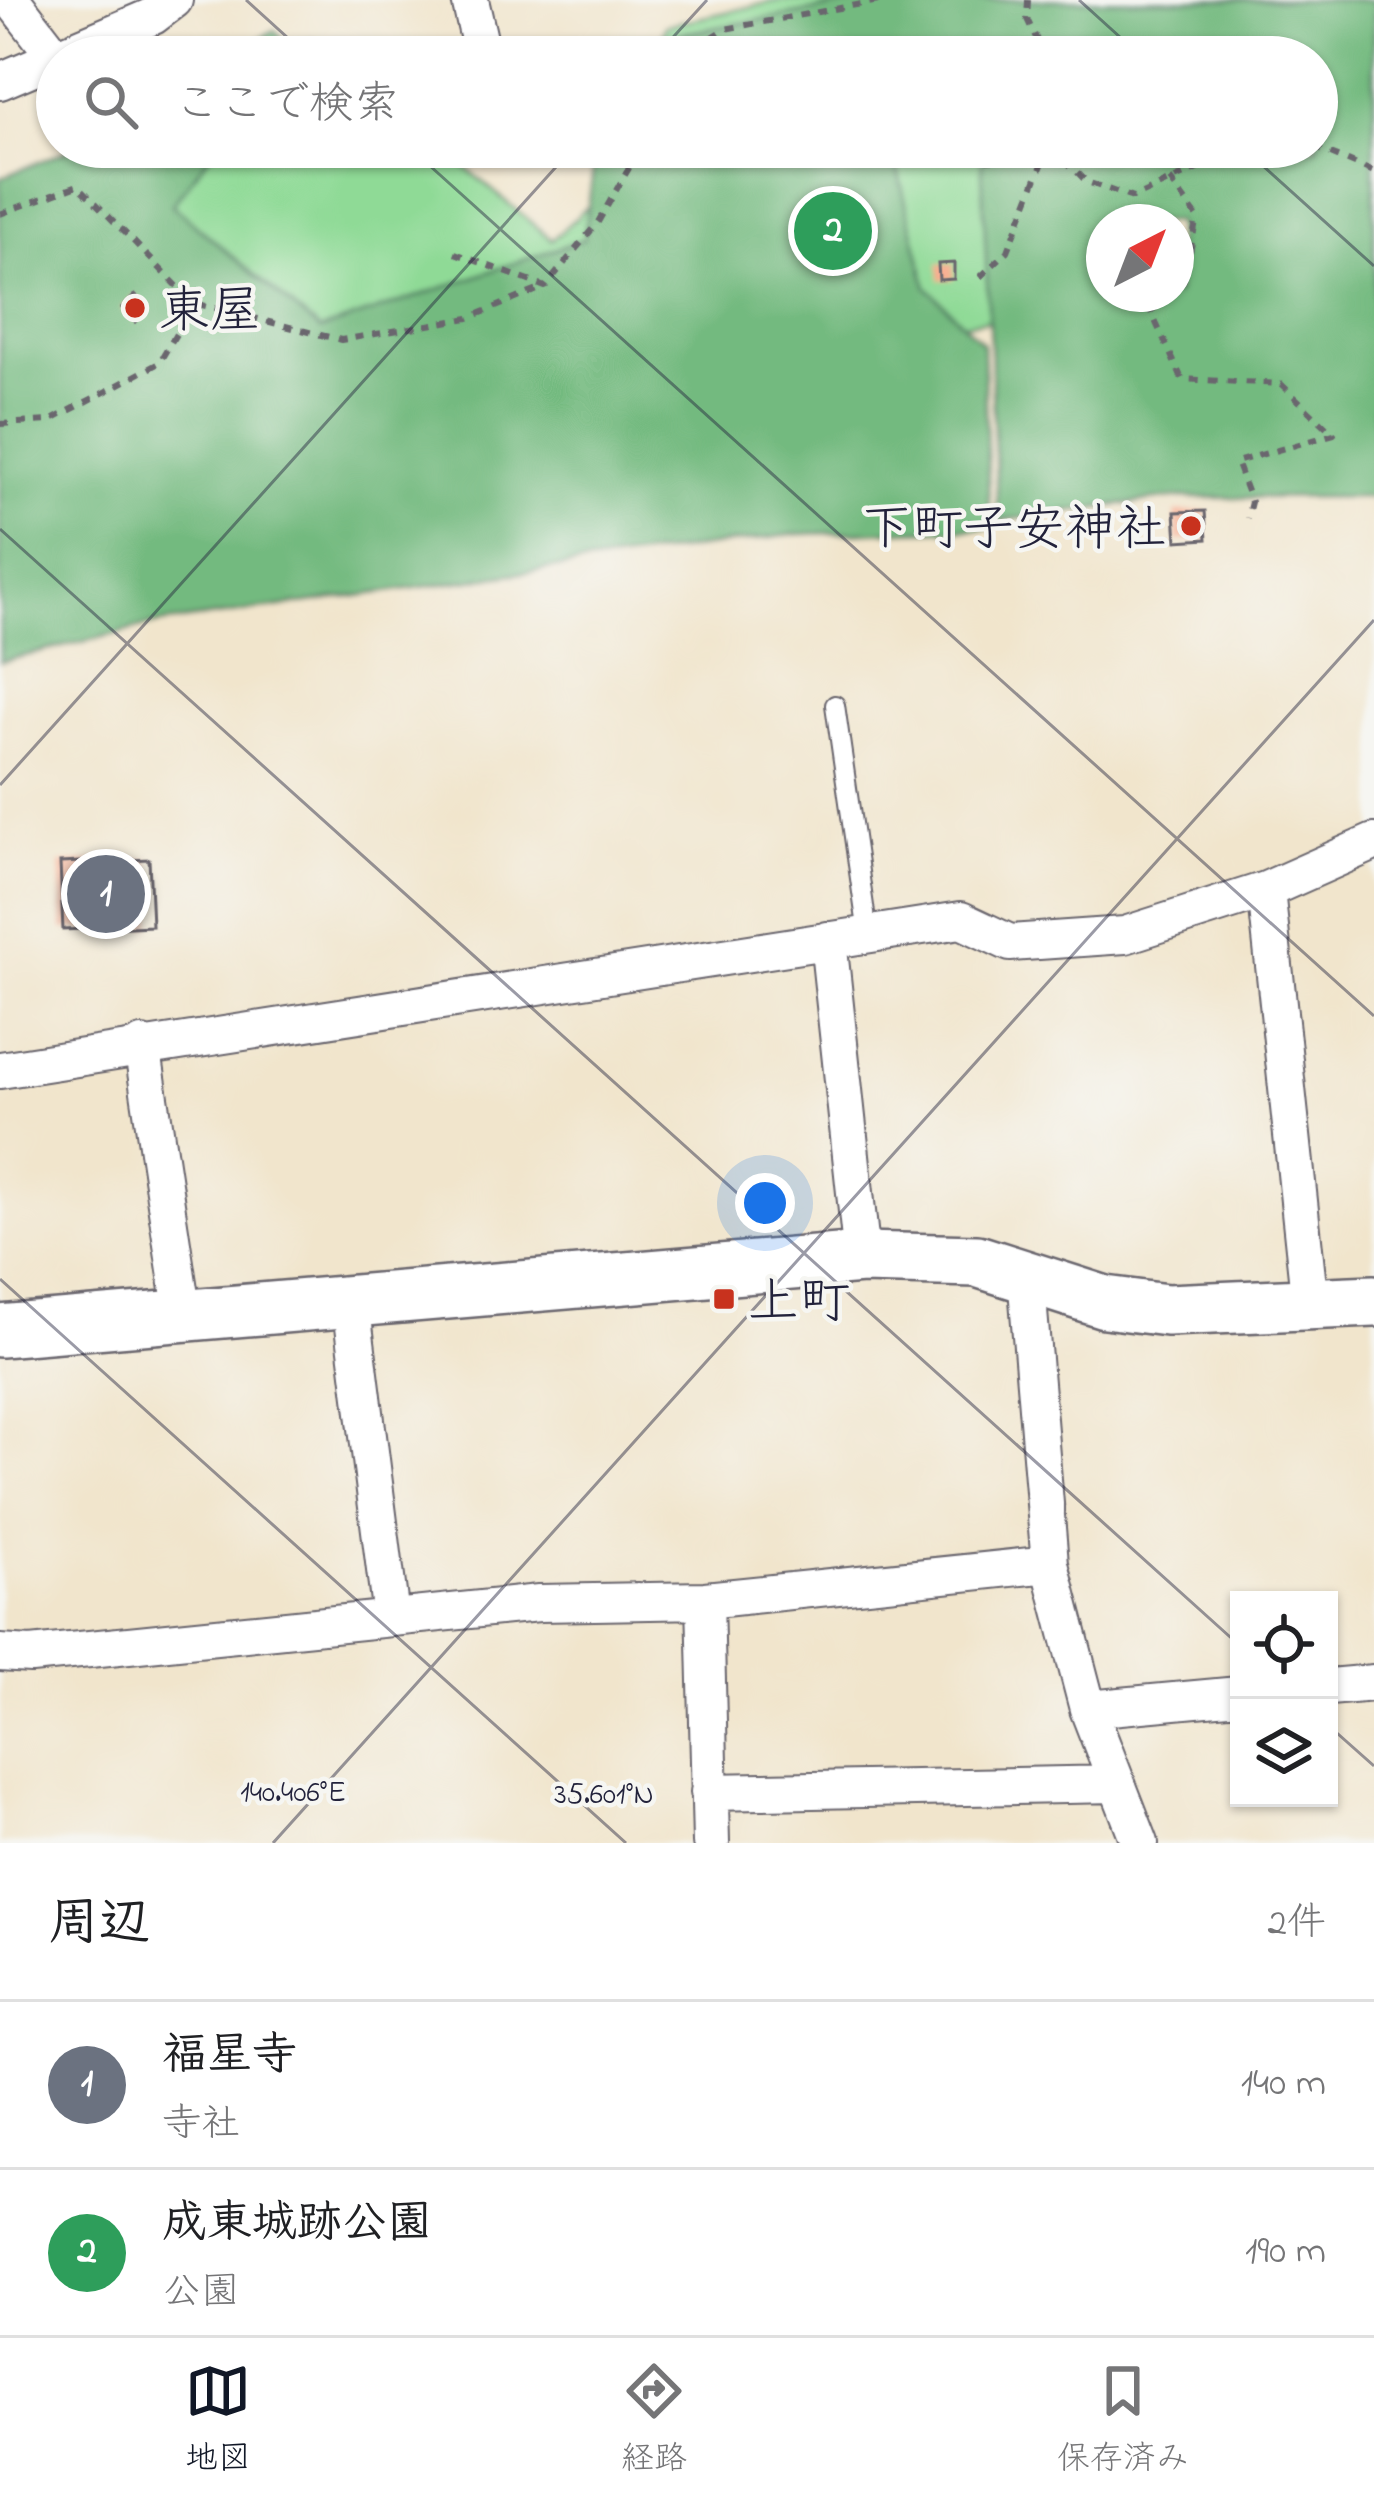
<!DOCTYPE html>
<html lang="ja">
<head>
<meta charset="utf-8">
<style>
  body { margin:0; font-family:"Indie Flower","Klee One",sans-serif; background:#f6f6f6; color:#202124 }
  .controls { position:absolute; right:36px; bottom:36px; display:grid; overflow:hidden; border-radius:0px; box-shadow:0 3px 9px #0004 }
  .controls button { width:108px; height:108px; display:grid; place-items:center; padding:0; border:0; border-bottom:3px solid #e0e0e0; background:#fff; color:#202124; font:60px sans-serif }
  .compass { position:absolute; left:1086px; top:204px; width:108px; height:108px; border-radius:50%; background:#fff; box-shadow:0 3px 9px #0004; rotate:42deg }
  .you { position:absolute; left:765px; top:1203px; width:42px; height:42px; margin:-30px; border:9px solid #fff; border-radius:50%; background:#1a73e8; box-shadow:0 0 0 18px #1a73e833 }
  .badge { display:grid; place-items:center; width:78px; height:78px; border-radius:50%; background:#111827; color:#fff; font-size:39px; font-weight:700 }
  .pin { position:absolute; translate:-50% -50%; border:6px solid #fff; box-shadow:0 3px 12px #0006 }
  .list { margin:0; padding:0; list-style:none }
  h2 { display:flex; justify-content:space-between; align-items:center; height:156px; margin:0; padding:0 48px; font-size:51px }
  h2 small { font-size:39px; font-weight:400; color:#757577 }
  .list li { display:grid; grid-template-columns:78px 1fr auto; gap:36px; align-items:center; box-sizing:border-box; height:168px; padding:0 48px; border-top:3px solid #e0e0e0 }
  .list b { display:block; font-size:45px; white-space:nowrap }
  .list p { margin:0; font-size:39px; white-space:nowrap; color:#757577 }
  .list em { font-size:39px; font-style:normal; color:#757577 }
  .icon { flex:none; width:66px; height:66px; fill:none; stroke:currentColor; stroke-width:2; stroke-linecap:round; stroke-linejoin:round }
  .map { position:relative; flex:none; width:1374px; height:1843px; overflow:hidden }
  .search { position:absolute; background:#fff; box-shadow:0 3px 9px #0004; left:36px; right:36px; top:36px; height:132px; display:flex; align-items:center; gap:30px; box-sizing:border-box; padding:0 42px; border-radius:66px; color:#757577; font-size:45px }
  .sheet { height:492px; background:#fff }
  nav { display:flex; justify-content:space-around; align-items:center; box-sizing:border-box; height:168px; border-top:3px solid #e0e0e0; background:#fff; font-size:33px; color:#757577 }
  nav a { display:grid; justify-items:center; gap:6px }
  nav .on { color:#111827 }
  .map>svg:first-child { display:block }
  .green { fill:#8fda96; stroke:#587e68; stroke-width:3; fill-rule:evenodd }
  .forest { fill:#73ba7f; stroke:#4a6e5d; stroke-width:3; fill-rule:evenodd }
  .building { fill:#f8a989 }
  .lines { fill:none; stroke-linecap:round; stroke-linejoin:round }
  .lane-casing { stroke:#6a666e; stroke-width:22 }
  .street-casing { stroke:#6a666e; stroke-width:40 }
  .secondary-casing { stroke:#6a666e; stroke-width:56 }
  .path { stroke:#6a666e; stroke-width:6; stroke-dasharray:9 9; stroke-linecap:butt }
  .lane { stroke:#fff; stroke-width:18 }
  .street { stroke:#fff; stroke-width:36 }
  .secondary { stroke:#fff; stroke-width:51 }
  .ticks { fill:none; stroke:#22223b; stroke-width:3; stroke-opacity:0.45 }
  .poi-dot { fill:#c8321e; stroke:#f6f6f2; stroke-width:4.5 }
  .labels { text-anchor:middle; stroke-width:9; stroke-linejoin:round; paint-order:stroke }
  .poi-label { font-size:51px; fill:#22223b; stroke:#f6f6f2; text-anchor:start }
  .ticks-label { font-size:30px; text-anchor:middle; fill:#22223b; stroke:#f6f6f2; stroke-width:9; stroke-linejoin:round; paint-order:stroke }
</style>
</head>
<body>
<div class="map">
<svg width="1374" height="1843" viewBox="0 0 1374 1843">
  <rect width="100%" height="100%" fill="#f6f6f2"/>
  <filter id="ink" filterUnits="userSpaceOnUse"><feTurbulence type="fractalNoise" baseFrequency=".00833" numOctaves="2"/><feDisplacementMap in="SourceGraphic" scale="24" xChannelSelector="R" yChannelSelector="G"/><feConvolveMatrix kernelMatrix="1 2 1 2 8 2 1 2 1" color-interpolation-filters="sRGB"/></filter>
  <filter id="wash" filterUnits="userSpaceOnUse"><feTurbulence type="fractalNoise" baseFrequency=".004" numOctaves="4" result="noise"/><feDisplacementMap in="SourceGraphic" scale="48" xChannelSelector="R" yChannelSelector="G"/><feGaussianBlur stdDeviation="2.7" result="paint"/><feColorMatrix in="noise" values="0 0 0 0 0 0 0 0 0 0 0 0 0 0 0 0 0 1.4 0 .05"/><feComposite in="paint" operator="in"/></filter>
  <g filter="url(#wash)">
    <rect width="100%" height="100%" fill="#f1e5cc"/>
    <!-- green -->
    <path class="green" d="M781,0H1374V279L413,382L0,197L113,147H441L552,240L603,191L620,147H1317V57H654L666,25ZM1104,222H1176V294H1104Z
      M314,40L334,57H251L271,44Z"/>
    <!-- forest -->
    <path class="forest" d="M876,0H1374V497L1172,498L998,521L981,147H1317V57H976L975,51L941,57H607L609,46ZM1176,222V294H1104V222Z
      M274,30L293,50L287,57H232Z
      M75,147H216L172,205L320,330L584,239L596,147H892L927,287L983,344L990,528L797,534L152,625L0,662V178Z"/>
    <g id="blocks">
      <!-- building -->
      <path class="building" d="M954,263V279L939,280L938,264Z
        M135,295L148,308L135,322L122,308Z
        M1205,511L1207,539L1177,541L1175,512Z
        M149,859L152,926L63,930L60,863Z"/>
    </g>
  </g>
  <g filter="url(#ink)">
    <use href="#blocks" fill-opacity="0" stroke="#6a666e" stroke-width="3"/>
    <g class="lines">
      <!-- lane casing -->
      <g class="lane-casing">
        <path id="lane" d="M835,705L868,934"/>
      </g>
      <!-- street casing -->
      <g class="street-casing">
        <path id="street" d="M12,0L56,57
          M470,0L483,57
          M0,81L153,16L174,0
          M1266,890L1310,1305
          M828,940L862,1258
          M142,1045L183,1316
          M0,1070L961,920L1010,943L1125,935L1266,890L1374,842
          M1026,1275L1050,1564L1088,1709L1140,1843
          M351,1302L391,1617
          M705,1600L711,1843
          M0,1653L31,1655L539,1603L705,1600L1050,1564
          M1329,1687L1374,1683
          M1088,1709L1239,1695
          M709,1792L1117,1784"/>
      </g>
      <!-- secondary casing -->
      <g class="secondary-casing">
        <path id="secondary" d="M0,1331L862,1258L977,1261L1105,1302L1167,1310L1374,1301"/>
      </g>
      <!-- path -->
      <path class="path" d="M1028,0L1027,19L1045,57
        M682,57L725,29L884,0
        M1052,147L1087,182L1133,198L1237,151L1267,147
        M1314,147L1374,172
        M986,160L1045,156
        M1170,180L1197,217L1185,278L1176,287
        M0,214L78,185L194,303L341,340L469,318L545,287
        M455,253L545,287L598,222L641,147
        M980,277L1008,251L1049,147
        M1169,294L1151,312L1182,379L1281,384L1334,434L1236,462L1251,502L1247,518
        M0,424L50,421L159,363L194,303"/>
      <!-- lane -->
      <use href="#lane" class="lane"/>
      <!-- street -->
      <use href="#street" class="street"/>
      <!-- secondary -->
      <use href="#secondary" class="secondary"/>
    </g>
  </g>
  <!-- ticks -->
  <path class="ticks" d="M246,0L309,57M1079,0L1142,57M655,57L707,0M409,147L1374,1016M1242,147L1374,266M0,529L1239,1645M0,785L574,147M0,1279L626,1843M1329,1726L1374,1766M273,1843L1374,620"/>
  <!-- markers -->
  <g class="poi-dot">
    <circle cx="135" cy="308" r="12"/>
    <circle cx="1191" cy="526" r="12"/>
    <rect x="712" y="1287" width="24" height="24" rx="6"/>
  </g>
  <g class="labels">
    <!-- poi labels -->
    <g class="poi-label">
      <text x="159" y="326">東屋</text>
      <text x="1167" y="544" text-anchor="end">下町子安神社</text>
      <text x="748" y="1317">上町</text>
    </g>
  </g>
  <g class="ticks-label">
    <text x="293" y="1801">140.406°E</text>
    <text x="604" y="1803">35.601°N</text>
  </g>
</svg>
<div class="controls">
<button><svg class="icon" aria-label="locate" viewBox="0 0 24 24"><circle cx="12" cy="12" r="6"/><path d="M12 2v4M12 18v4M2 12h4M18 12h4"/></svg></button>
<button><svg class="icon" aria-label="layers" viewBox="0 0 24 24"><path d="M12 4l9 5-9 5-9-5zM3 14l9 5 9-5"/></svg></button>
</div>
<svg class="compass" viewBox="-18 -18 36 36"><path d="M0-13l5 13h-10z" fill="#e53935"/><path d="M0 13l5-13h-10z" fill="#757577"/></svg>
<div class="you"></div>
<div class="pin badge" style="left:106px;top:894px;background:#6b7280">1</div>
<div class="pin badge" style="left:833px;top:231px;background:#2e9e5b">2</div>
<div class="search"><svg class="icon" aria-label="search" viewBox="0 0 24 24"><circle cx="10" cy="10" r="6"/><path d="M15 15l6 6"/></svg>ここで検索</div>
</div>
<section class="sheet">
<h2>周辺<small>2件</small></h2>
<ul class="list">
<li><span class="badge" style="background:#6b7280">1</span><div><b>福星寺</b><p>寺社</p></div><em>140 m</em></li>
<li><span class="badge" style="background:#2e9e5b">2</span><div><b>成東城跡公園</b><p>公園</p></div><em>190 m</em></li>
</ul>
</section>
<nav>
<a class="on"><svg class="icon" aria-label="map" viewBox="0 0 24 24"><path d="M3 6l6-2 6 2 6-2v14l-6 2-6-2-6 2zM9 4v14M15 6v14"/></svg>地図</a>
<a><svg class="icon" aria-label="directions" viewBox="0 0 24 24"><path d="M12 3l9 9-9 9-9-9zM9 14v-3h6M13 9l2 2-2 2"/></svg>経路</a>
<a><svg class="icon" aria-label="saved" viewBox="0 0 24 24"><path d="M7 4h10v16l-5-4-5 4z"/></svg>保存済み</a>
</nav>
</body>
</html>
